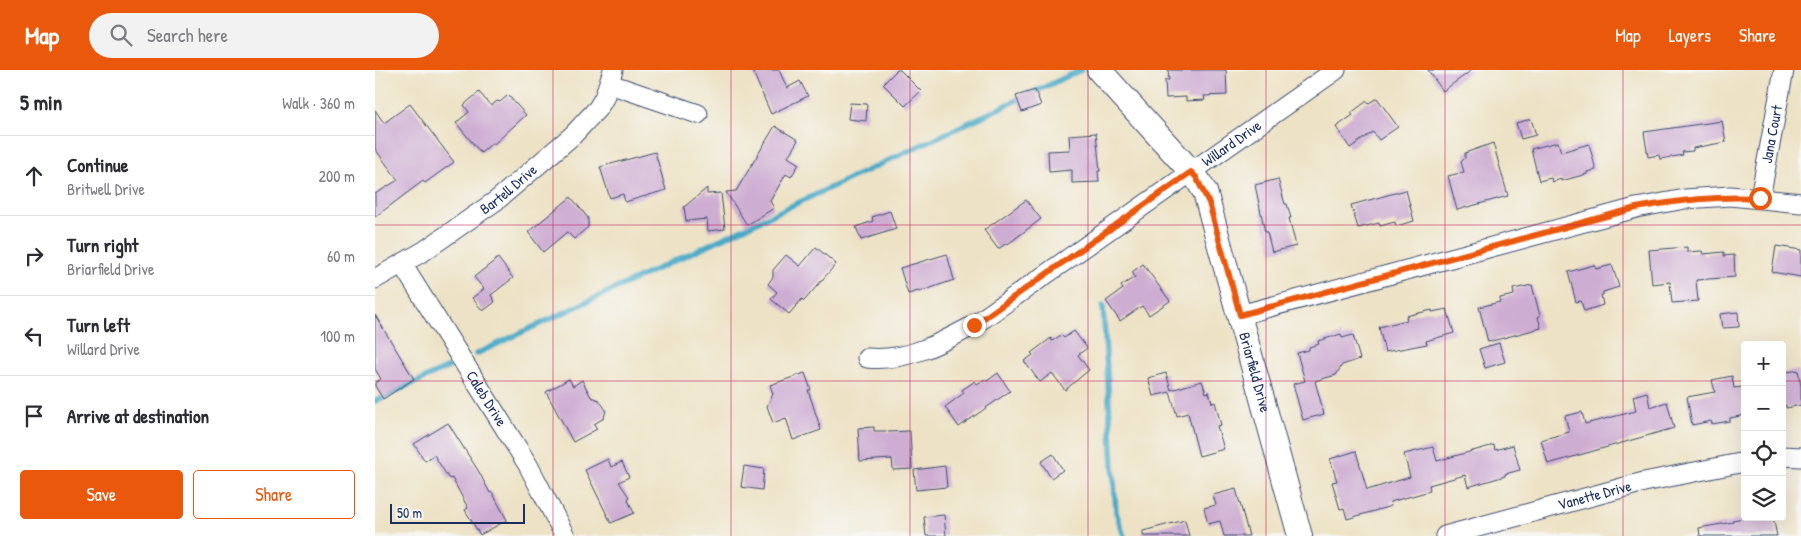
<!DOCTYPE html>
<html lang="en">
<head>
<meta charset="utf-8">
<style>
  body { margin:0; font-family:"Patrick Hand",sans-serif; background:#f2f2f3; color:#2b2b33 }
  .controls { position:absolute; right:15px; bottom:15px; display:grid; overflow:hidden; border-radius:5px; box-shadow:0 5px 20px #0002 }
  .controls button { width:45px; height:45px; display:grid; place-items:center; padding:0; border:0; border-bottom:1px solid #e1e1e2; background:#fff; color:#2b2b33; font:25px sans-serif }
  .scale { position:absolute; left:15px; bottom:12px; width:135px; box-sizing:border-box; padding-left:5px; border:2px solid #1b2f5e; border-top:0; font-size:14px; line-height:18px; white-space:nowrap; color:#1b2f5e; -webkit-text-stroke:4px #f6f6f2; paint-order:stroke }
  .stop { position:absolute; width:15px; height:15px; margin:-11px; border:4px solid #ea580c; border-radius:50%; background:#fff }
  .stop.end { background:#ea580c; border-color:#fff; box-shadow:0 1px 5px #0008 }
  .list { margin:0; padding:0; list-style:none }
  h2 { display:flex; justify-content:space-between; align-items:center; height:65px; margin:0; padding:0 20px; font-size:21px }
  h2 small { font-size:16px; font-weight:400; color:#7c7c81 }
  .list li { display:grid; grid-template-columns:32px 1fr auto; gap:15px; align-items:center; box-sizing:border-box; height:80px; padding:0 20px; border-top:1px solid #e1e1e2 }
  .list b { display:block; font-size:19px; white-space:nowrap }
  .list p { margin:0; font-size:16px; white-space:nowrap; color:#7c7c81 }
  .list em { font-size:16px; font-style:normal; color:#7c7c81 }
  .actions { display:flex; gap:10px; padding:15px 20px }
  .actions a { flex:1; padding:11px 0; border:1px solid #ea580c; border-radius:5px; text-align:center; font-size:18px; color:#ea580c }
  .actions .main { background:#ea580c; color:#fff }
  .icon { flex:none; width:28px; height:28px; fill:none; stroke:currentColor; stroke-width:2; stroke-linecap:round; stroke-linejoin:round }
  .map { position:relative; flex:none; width:1426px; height:466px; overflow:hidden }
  header { display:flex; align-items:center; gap:30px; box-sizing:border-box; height:70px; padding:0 25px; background:#ea580c; color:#fff }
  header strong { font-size:24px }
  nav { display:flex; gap:28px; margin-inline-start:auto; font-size:18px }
  .search { width:350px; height:45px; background:#f2f2f3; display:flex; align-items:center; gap:12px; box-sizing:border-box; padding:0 18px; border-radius:28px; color:#7c7c81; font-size:19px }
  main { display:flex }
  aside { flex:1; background:#fff }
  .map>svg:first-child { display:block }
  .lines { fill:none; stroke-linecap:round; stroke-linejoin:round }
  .stream { stroke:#48aac8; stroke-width:5.5 }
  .building { fill:#ceadd3 }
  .minor-casing { stroke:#3a4a6d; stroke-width:21 }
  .tertiary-casing { stroke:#3a4a6d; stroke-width:26 }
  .minor { stroke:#fff; stroke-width:19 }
  .tertiary { stroke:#fff; stroke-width:24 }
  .route { stroke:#ea580c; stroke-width:6 }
  .grid { fill:none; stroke:#c2185b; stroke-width:1; stroke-opacity:0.55 }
  .labels { text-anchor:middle; stroke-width:4; stroke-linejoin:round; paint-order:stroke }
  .street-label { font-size:15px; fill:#1b2f5e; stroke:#f6f6f2 }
</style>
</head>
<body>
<header>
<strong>Map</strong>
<div class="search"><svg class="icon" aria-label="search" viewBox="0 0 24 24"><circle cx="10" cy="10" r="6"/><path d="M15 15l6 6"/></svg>Search here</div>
<nav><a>Map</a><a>Layers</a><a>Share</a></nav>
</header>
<main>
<aside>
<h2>5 min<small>Walk · 360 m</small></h2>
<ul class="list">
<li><svg class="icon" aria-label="ahead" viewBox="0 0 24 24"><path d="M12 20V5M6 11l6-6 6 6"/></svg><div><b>Continue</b><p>Britwell Drive</p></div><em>200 m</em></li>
<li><svg class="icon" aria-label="right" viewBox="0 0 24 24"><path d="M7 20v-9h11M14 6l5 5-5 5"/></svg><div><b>Turn right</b><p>Briarfield Drive</p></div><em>60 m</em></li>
<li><svg class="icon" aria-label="left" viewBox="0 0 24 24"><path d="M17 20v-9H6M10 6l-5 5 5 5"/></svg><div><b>Turn left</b><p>Willard Drive</p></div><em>100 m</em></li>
<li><svg class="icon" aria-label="arrive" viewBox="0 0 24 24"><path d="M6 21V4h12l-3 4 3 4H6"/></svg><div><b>Arrive at destination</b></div></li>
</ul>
<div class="actions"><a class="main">Save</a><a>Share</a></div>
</aside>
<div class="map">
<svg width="1426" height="466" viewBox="0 0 1426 466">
  <rect width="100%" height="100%" fill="#f6f6f2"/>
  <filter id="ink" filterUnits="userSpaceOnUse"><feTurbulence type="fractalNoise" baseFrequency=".02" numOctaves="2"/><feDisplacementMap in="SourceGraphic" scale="10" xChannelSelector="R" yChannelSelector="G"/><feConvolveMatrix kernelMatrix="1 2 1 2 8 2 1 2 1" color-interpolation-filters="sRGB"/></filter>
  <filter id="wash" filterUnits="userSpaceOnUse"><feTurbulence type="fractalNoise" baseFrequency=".0096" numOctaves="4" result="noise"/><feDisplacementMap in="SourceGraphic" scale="20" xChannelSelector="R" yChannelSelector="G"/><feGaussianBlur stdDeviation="1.12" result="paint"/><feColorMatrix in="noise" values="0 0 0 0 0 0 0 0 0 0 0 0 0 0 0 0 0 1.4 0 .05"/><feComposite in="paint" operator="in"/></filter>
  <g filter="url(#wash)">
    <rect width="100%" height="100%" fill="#ede2c5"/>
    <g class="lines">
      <!-- stream -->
      <path class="stream" d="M728,236L741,442L749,466
        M101,284L706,0
        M0,331L74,297"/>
    </g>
    <g id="blocks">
      <!-- building -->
      <path class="building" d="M377,0H404L412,18L425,11L433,26L396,44Z
        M522,0H525L546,21L530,36L508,14Z
        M793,0H851L852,25L829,26L830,30L811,31V27L791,28L790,10H794Z
        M1053,0H1097L1068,21Z
        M660,20L666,35L647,42L641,26Z
        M104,22L116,36L122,31L125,32L133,25L151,45L119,74L117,73L106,83L81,53L94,42L89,35Z
        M1002,28L1023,57L1004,70L998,62L975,78L961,57L978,45L976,43L992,31L994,33Z
        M475,33L492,34L491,51L473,49Z
        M35,34L79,92L50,113L48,111L0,147V124L23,110L0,79V40L9,53Z
        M1156,49L1161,65L1146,69L1141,53Z
        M1347,51L1351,72L1318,78V81L1307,82L1308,85L1285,89L1284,85L1273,87L1269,62Z
        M400,56L423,70L413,87L424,94L416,107L411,104L395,131L399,138L372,155L351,122L361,121Z
        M721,63L725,101H723L724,112L697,113V100L674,102L673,81L695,80L694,65Z
        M1183,72L1186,82L1214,74L1221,100L1212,102V104L1186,111V109L1177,112L1176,108L1164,111L1156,79Z
        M1118,73L1133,126L1082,140L1073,106L1089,102L1086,92L1090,88V83Z
        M280,82L291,120L250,132L248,124L235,128L225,97Z
        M903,109L910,134H912L916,148H914L921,176L897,182L892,162H890L880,115Z
        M332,118V124L346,123L350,159L333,161L332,149L311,151L309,137Z
        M1031,120L1039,151L1021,156L1020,152L1005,156L1004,153L983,158L976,135Z
        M196,127L213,148V157L199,169L192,162L168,182L153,162Z
        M651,130L666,149L633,174L632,173L623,179L609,160Z
        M515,141L521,159L486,170L481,157L498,151L497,147Z
        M1401,176L1426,180V207L1397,202Z
        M441,177L461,194L429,231L427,229L414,244L396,229L402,222L393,214L398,207V200L411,185L425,196Z
        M1312,177V182L1327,181L1328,184L1349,182V186L1359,185L1360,207L1321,210L1323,231L1297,233L1295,212L1277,214L1274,180Z
        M572,184L579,210L544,222L543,221L533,224L525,198Z
        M123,188L138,208L116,225L120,232L108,241L97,228L109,219L99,207Z
        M768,194L795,231L774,245L767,236L745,251L731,231L748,219L746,216L760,207L757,202Z
        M1219,195L1221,199L1237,195L1244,217L1228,222V225H1226L1228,235L1209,241L1206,231L1201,232L1193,202Z
        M1157,215L1165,246L1163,247L1166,258L1113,272L1104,237L1125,232V228L1139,225L1138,219Z
        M1072,239L1079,263L1051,271L1052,274L1010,282L1004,257L1032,250L1031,246L1057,240V242Z
        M1363,242L1364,257L1347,258L1345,244Z
        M0,245L39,309L8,329L0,316V313L6,309L0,299Z
        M699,261L712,278L703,285L714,300L690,320L677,303L665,312L649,291L658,285L656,283L676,268L677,271L686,265L689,268Z
        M966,264L967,268L978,265L985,289L967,295L961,305L940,311L949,344L928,350L918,314L930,311L922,283L934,280V277L944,274L943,271Z
        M1124,273L1130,292L1110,298L1104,279Z
        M1423,300L1426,316V335L1411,338V335L1407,336V303Z
        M430,303L436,320H433L446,360L418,370L411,348L398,353L392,336L398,324L395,315Z
        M623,303L635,321L584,357L570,337L589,323L587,320L600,311L602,314L610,309L612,311Z
        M791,303L796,320L827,311L831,323L834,322L837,333L840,332L846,355L842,356L849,379L824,386L813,343L802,346L795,322L778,326L773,308Z
        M1357,306L1359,318L1367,317L1370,330V345L1355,348V351L1337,354L1336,351L1317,355L1312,327L1340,322L1337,310Z
        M194,309L198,316L207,310L216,327L224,330L231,340L229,348L219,354L222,359L198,372L171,322Z
        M1272,322L1275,337L1292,332L1299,358L1173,394L1166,370L1194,362L1190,346L1207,342L1210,354L1261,341L1258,326Z
        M73,353L104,402L115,423L117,422L132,450L105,465L90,440L93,438L77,408L74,409L59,385L50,391L39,374Z
        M499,357V361H512L513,362L535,361L537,399L518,400L517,389L485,391L483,358Z
        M1119,375L1120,380L1138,375L1145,400L1130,404V406L1093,417L1090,405L1054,415L1055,421L1015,432L1016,436L972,449L969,438L965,439L957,412L962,411L955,389L981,381L992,420L1035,407L1029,384L1058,377L1062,391Z
        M678,384L688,400L676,408L666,392Z
        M233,389L236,397L247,392L254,407L244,412L254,427L253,430L259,443L236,453L210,400Z
        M369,396L389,399L387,420L366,417Z
        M570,396L572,417L541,420L539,400Z
        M861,419L874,466H849L845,451L833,454L829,438L841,435L838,425Z
        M569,445L571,466H551L549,447Z
        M1373,447H1398L1402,466H1325L1324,458L1358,452V450Z
        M810,450L814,466H768V461Z"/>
    </g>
  </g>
  <g filter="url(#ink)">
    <use href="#blocks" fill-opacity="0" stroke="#3a4a6d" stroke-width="1"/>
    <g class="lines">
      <!-- minor casing -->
      <g class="minor-casing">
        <g id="minor">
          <path d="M235,14L323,44"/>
          <path id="s1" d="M1385,128L1409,0"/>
          <path id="s2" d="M27,194L153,395L190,466"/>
          <path id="s3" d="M0,209L49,181L122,130L198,65L223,38L229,28L238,0"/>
          <path d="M865,245L1261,138L1310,129L1355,126L1426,133"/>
          <path id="s4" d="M492,288C531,292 566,273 599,255L961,0"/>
          <path d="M1407,386L1426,387"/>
          <path id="s5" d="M1070,466L1269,412L1370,392"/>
        </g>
      </g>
      <!-- tertiary casing -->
      <g class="tertiary-casing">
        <g id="tertiary">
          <path id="s6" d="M724,0L821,107L830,122L925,466"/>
        </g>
      </g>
      <!-- minor -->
      <use href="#minor" class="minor"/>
      <!-- tertiary -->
      <use href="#tertiary" class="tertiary"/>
    </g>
  </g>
  <g class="lines" filter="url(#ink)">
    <!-- route -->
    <path class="route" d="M599,255L816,102L821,107L834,133L865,245L1261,138C1305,130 1341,126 1385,128"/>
  </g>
  <!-- grid -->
  <path class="grid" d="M178,0V466M356,0V466M535,0V466M713,0V466M891,0V466M1070,0V466M1248,0V466M0,155H1426M0,311H1370M1407,311H1426"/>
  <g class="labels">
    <!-- street labels -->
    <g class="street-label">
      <text dy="5" stroke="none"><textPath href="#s1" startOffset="65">Jana Court</textPath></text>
      <text dy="5" stroke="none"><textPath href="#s4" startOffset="429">Willard Drive</textPath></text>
      <text dy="5" stroke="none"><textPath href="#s3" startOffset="161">Bartell Drive</textPath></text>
      <text dy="5" stroke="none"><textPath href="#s6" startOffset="349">Briarfield Drive</textPath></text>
      <text dy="5" stroke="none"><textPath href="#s2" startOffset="159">Caleb Drive</textPath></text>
      <text dy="5" stroke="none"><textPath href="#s5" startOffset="155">Vanette Drive</textPath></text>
    </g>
  </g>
</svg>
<div class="controls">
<button>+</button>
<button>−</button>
<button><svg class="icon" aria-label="locate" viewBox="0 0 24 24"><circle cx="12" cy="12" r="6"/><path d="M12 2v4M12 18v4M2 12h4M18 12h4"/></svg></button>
<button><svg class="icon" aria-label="layers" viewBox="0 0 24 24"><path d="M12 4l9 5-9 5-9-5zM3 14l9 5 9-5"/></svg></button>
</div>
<div class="scale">50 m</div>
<div class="stop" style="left:1385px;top:128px"></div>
<div class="stop end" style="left:599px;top:255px"></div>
</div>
</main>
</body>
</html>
